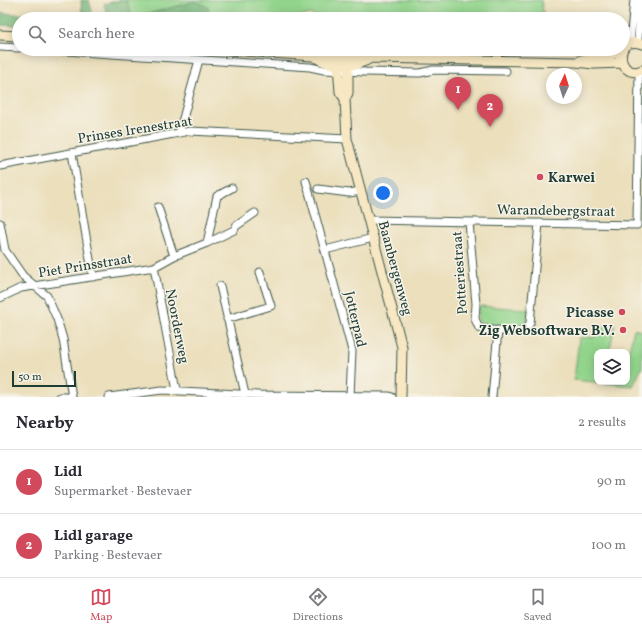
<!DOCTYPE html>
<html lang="en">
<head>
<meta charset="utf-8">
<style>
  body { margin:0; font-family:Vollkorn,serif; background:#f7f7f7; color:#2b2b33 }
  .controls { position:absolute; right:12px; bottom:12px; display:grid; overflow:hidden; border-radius:8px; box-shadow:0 2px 10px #0003 }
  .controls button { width:36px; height:36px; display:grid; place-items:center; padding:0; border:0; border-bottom:1px solid #e1e1e2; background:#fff; color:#2b2b33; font:20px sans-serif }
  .compass { position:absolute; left:546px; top:68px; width:36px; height:36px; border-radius:50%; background:#fff; box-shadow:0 2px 10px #0003; rotate:4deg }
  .scale { position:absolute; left:12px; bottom:10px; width:64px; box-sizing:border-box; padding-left:4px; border:2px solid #1f3d34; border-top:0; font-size:11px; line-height:14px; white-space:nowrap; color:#1f3d34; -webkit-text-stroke:3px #f7f3e8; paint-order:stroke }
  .you { position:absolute; left:383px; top:193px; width:14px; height:14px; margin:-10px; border:3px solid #fff; border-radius:50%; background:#1a73e8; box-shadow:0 0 0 6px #1a73e833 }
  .badge { display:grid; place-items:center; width:26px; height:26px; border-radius:50%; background:#d1495b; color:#fff; font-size:13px; font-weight:700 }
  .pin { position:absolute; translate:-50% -33px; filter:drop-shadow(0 1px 2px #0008) }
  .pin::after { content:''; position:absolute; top:21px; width:14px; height:12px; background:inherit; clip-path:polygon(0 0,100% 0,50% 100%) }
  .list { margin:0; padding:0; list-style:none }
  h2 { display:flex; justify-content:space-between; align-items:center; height:52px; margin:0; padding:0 16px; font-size:17px }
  h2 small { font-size:13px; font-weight:400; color:#7c7c81 }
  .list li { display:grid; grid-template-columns:26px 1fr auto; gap:12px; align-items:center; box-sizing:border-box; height:64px; padding:0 16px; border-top:1px solid #e1e1e2 }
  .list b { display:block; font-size:15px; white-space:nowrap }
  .list p { margin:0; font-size:13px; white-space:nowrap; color:#7c7c81 }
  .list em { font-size:13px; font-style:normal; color:#7c7c81 }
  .icon { flex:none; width:22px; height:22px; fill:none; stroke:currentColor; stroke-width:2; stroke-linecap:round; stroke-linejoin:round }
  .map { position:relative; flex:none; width:642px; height:397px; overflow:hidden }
  .search { position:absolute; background:#fff; box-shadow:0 2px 10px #0003; left:12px; right:12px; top:12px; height:44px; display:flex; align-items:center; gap:10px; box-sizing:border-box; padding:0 14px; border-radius:22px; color:#7c7c81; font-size:15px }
  .sheet { height:180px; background:#fff }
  nav { display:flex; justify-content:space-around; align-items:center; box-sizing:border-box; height:56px; border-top:1px solid #e1e1e2; background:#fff; font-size:11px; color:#7c7c81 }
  nav a { display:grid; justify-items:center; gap:2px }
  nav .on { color:#d1495b }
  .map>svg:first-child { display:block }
  .green { fill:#92d48c; stroke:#588860 }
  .forest { fill:#75b678; stroke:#4a7a56 }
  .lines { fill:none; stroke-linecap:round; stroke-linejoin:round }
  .street-casing { stroke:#3e5548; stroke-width:9 }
  .secondary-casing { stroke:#3e5548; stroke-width:11 }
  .street { stroke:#fff; stroke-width:7 }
  .secondary { stroke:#f7e8c3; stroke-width:9 }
  .poi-dot { fill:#d1495b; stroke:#f7f3e8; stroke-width:1.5 }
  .labels { text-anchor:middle; stroke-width:3; stroke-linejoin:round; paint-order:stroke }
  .street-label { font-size:14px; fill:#1f3d34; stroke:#f7f3e8 }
  .poi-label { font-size:14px; font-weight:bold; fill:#1f3d34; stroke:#f7f3e8; text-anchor:end }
</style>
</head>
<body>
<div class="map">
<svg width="642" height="397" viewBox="0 0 642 397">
  <rect width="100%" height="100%" fill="#f7f3e8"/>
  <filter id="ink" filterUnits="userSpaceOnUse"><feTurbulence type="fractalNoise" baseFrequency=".025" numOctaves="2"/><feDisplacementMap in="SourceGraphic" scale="8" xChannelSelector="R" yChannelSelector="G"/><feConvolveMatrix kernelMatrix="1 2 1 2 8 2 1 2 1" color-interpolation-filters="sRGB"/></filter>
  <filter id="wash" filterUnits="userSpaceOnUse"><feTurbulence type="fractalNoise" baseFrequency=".012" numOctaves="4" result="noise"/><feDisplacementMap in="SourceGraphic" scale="16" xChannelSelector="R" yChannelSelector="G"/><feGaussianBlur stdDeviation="0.9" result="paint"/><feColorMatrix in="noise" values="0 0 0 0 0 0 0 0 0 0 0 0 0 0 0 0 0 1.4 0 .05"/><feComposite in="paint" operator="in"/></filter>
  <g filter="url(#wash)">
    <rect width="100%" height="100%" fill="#ebdfbc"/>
    <!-- green -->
    <path class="green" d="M126,0H541L544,19H319L318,17L310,14L290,19H211L208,7L193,2L133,18Z
      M479,306L528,309L527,323L526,325L521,329L482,326L478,320Z
      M611,325L615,326L609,352H597V382H627V358L634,329L642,331V367L633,386L574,380L579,338L595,337L601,326L610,328Z"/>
    <!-- forest -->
    <path class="forest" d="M81,0H89L92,12L91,19H19V26L0,25V13L77,18L82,15Z
      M120,0H126L133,18L193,2C207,3 208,7 211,19H108L104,4Z
      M436,49H551L539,52Z"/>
  </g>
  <g filter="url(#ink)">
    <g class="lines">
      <!-- street casing -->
      <g class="street-casing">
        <path id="street" d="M630,43L634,0
          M638,43L640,0
          M0,47L19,48
          M35,49L310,67L324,70L365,72L420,73L433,70L506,71
          M179,133L199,60
          M72,153L93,277
          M0,166L190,131L347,139
          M306,181L350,343L352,351L350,396
          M318,189L349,193L361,191
          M158,207L174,256
          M369,220L637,225L639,71
          M469,222L476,304L475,319L479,328C488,330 518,334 526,329C527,328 529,325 530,323L539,223
          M0,223L5,250L23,276L47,296L57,319L63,339L72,397
          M207,243L234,230L236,226L255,213
          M325,250L373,238
          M154,267L177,390
          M220,286L245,394
          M0,298L21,288L154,267L174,256L207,243L217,196L232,188
          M227,319L271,306L260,272
          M60,397H66
          M109,397L162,390L258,395L389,396L392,397
          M492,397L498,330"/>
      </g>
      <!-- secondary casing -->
      <g class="secondary-casing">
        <path id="secondary" d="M0,35L19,36
          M642,44C612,34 617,81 642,70
          M215,49L313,56C324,52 335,59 347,58C356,58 364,54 372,58L576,62L594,64L622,63
          M313,56C330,67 354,69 371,58
          M343,58L348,66V93L345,99L347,139L402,347L401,397
          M581,60L594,57L621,53
          M341,61L338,65L340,92L345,99"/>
      </g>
      <!-- street -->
      <use href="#street" class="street"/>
      <!-- secondary -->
      <use href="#secondary" class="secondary"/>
    </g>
  </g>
  <!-- markers -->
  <g class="poi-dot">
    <circle cx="540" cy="177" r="4"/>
    <circle cx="622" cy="312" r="4"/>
    <circle cx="623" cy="330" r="4"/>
  </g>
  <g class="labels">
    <!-- street labels -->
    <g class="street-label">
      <text transform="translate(135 129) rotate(-9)" y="5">Prinses Irenestraat</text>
      <text transform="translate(556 210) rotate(1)" y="5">Warandebergstraat</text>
      <text transform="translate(85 265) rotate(-9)" y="5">Piet Prinsstraat</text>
      <text transform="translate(396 268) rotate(75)" y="5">Baanbergenweg</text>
      <text transform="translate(459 273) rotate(-94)" y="5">Potteriestraat</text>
      <text transform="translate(356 319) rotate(77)" y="5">Jotterpad</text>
      <text transform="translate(178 326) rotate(79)" y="5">Noorderweg</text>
    </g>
    <!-- poi labels -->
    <g class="poi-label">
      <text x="548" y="182" text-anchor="start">Karwei</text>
      <text x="614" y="317">Picasse</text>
      <text x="615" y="335">Zig Websoftware B.V.</text>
    </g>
  </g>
</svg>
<div class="controls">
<button><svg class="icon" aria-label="layers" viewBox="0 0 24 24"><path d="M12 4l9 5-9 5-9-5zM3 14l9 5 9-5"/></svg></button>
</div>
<svg class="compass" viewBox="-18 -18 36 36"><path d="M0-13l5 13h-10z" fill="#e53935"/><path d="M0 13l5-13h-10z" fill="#7c7c81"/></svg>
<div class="scale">50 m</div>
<div class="you"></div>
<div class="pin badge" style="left:458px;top:110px">1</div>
<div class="pin badge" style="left:490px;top:127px">2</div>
<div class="search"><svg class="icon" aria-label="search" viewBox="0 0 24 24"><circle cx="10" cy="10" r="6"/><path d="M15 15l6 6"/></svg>Search here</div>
</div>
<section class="sheet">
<h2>Nearby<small>2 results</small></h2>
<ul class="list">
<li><span class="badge">1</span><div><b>Lidl</b><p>Supermarket · Bestevaer</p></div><em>90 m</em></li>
<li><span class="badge">2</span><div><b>Lidl garage</b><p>Parking · Bestevaer</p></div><em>100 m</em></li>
</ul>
</section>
<nav>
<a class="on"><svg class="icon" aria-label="map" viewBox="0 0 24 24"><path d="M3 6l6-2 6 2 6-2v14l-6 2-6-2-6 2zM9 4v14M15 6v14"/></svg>Map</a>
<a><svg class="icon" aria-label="directions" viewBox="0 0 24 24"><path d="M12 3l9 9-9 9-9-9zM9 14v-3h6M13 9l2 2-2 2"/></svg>Directions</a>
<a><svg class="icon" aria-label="saved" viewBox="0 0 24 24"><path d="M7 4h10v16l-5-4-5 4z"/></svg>Saved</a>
</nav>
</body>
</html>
